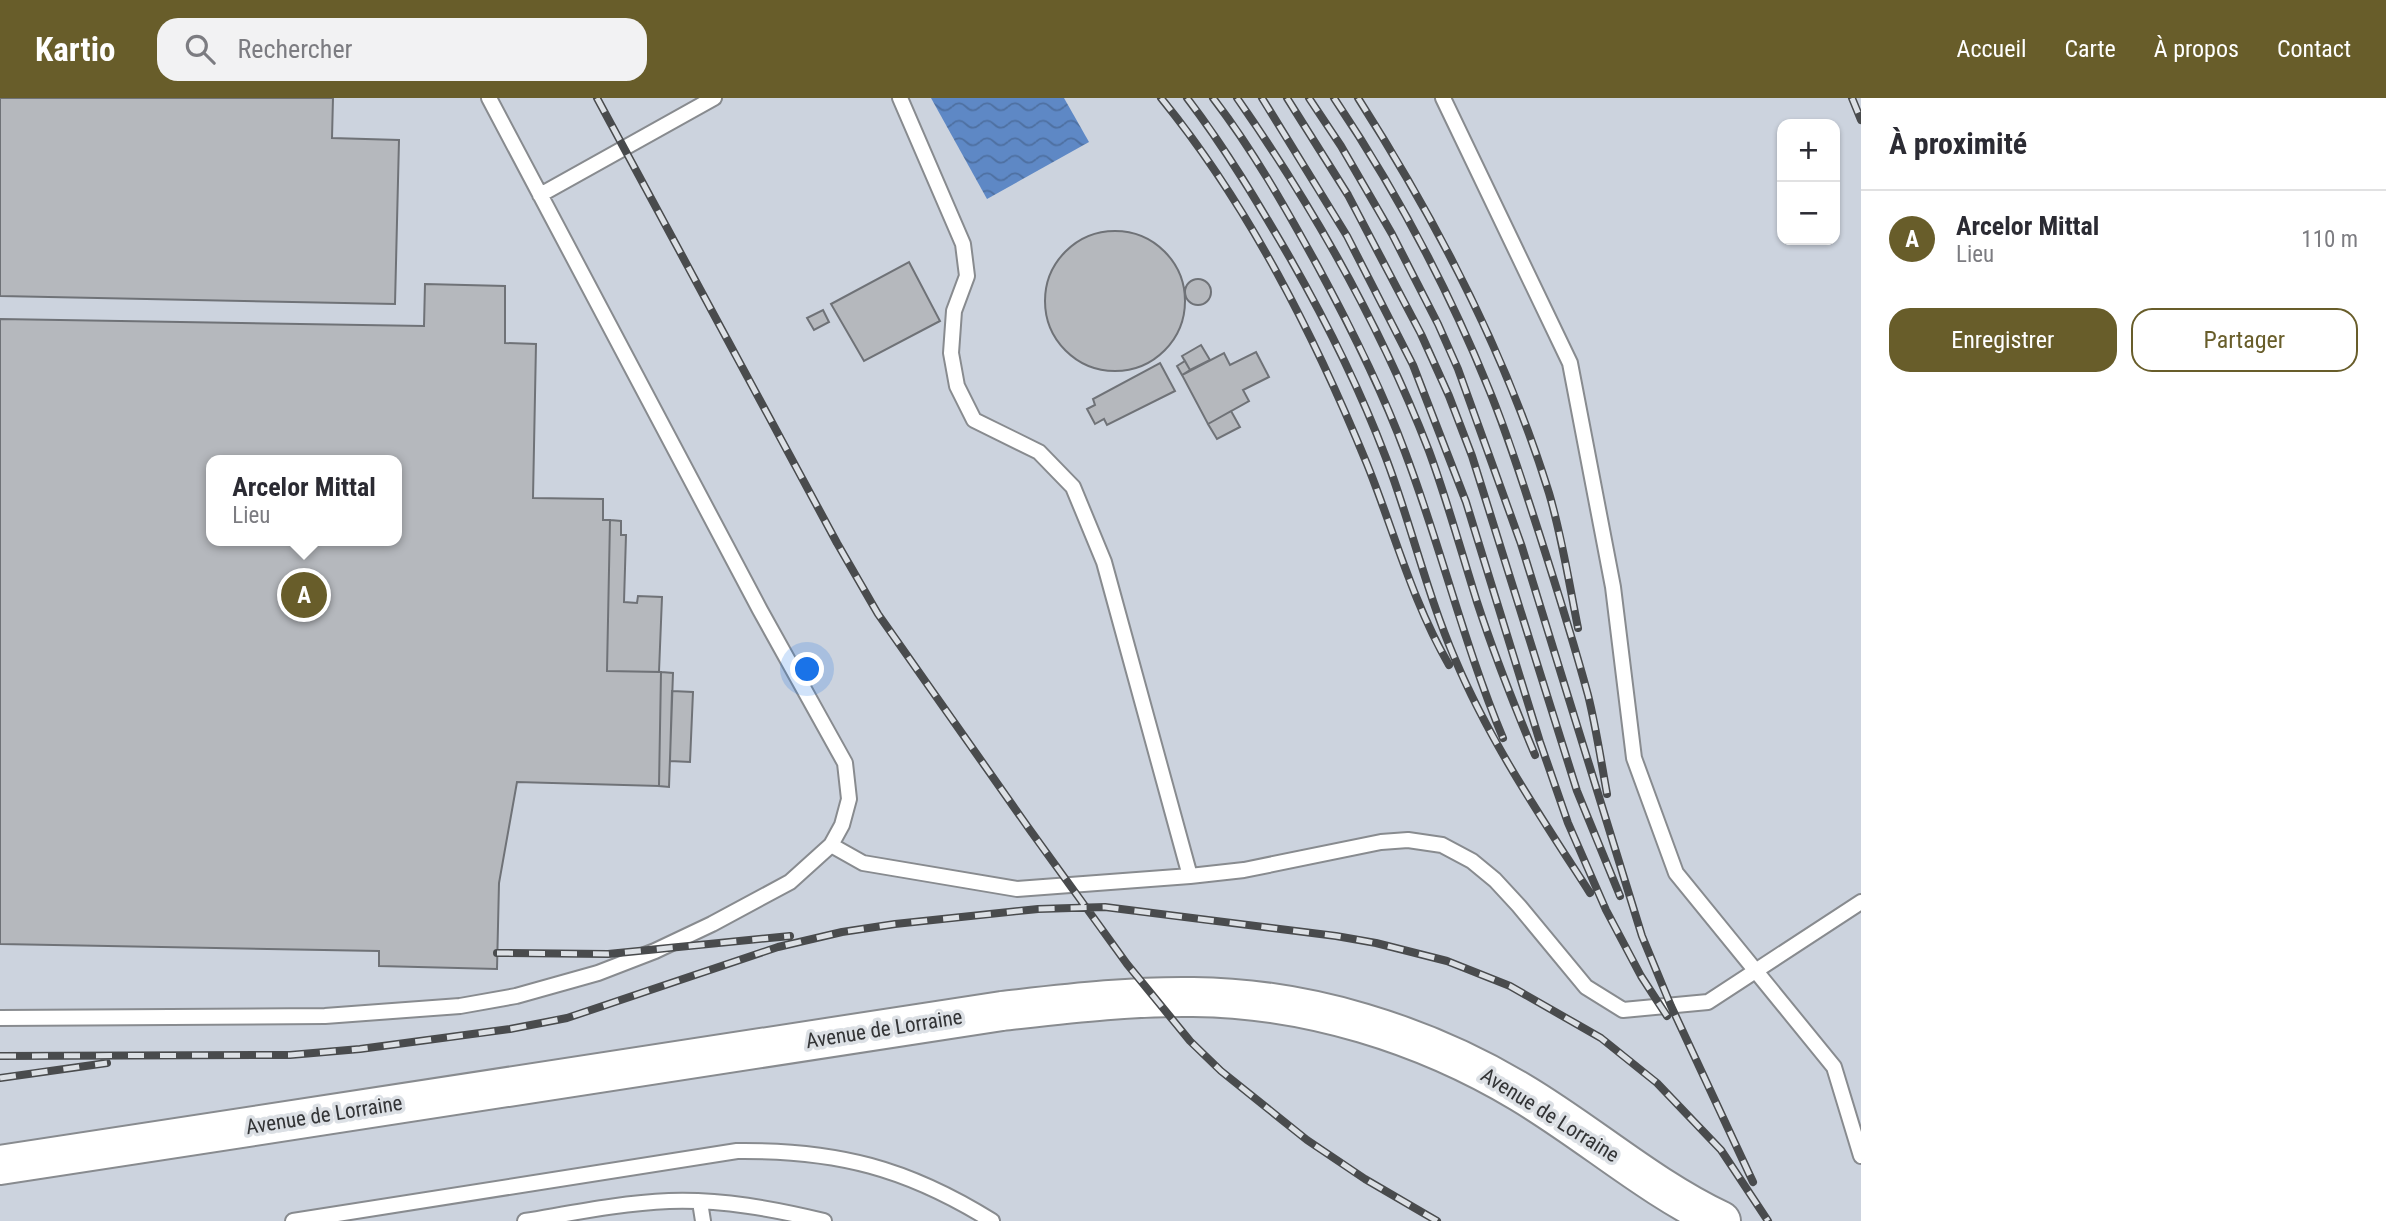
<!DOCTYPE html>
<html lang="fr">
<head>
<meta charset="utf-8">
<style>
  body { margin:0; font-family:"Roboto Condensed",sans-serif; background:#f2f2f3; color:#2b2b33 }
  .controls { position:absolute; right:21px; top:21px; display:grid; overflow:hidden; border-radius:14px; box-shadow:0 2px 5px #0004 }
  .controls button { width:63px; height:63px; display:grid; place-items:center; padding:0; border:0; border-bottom:2px solid #e1e1e2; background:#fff; color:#2b2b33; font:35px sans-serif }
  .you { position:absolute; left:808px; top:572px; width:24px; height:24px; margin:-18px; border:5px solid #fff; border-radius:50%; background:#1a73e8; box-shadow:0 0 0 10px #1a73e833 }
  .badge { display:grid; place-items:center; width:46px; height:46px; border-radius:50%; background:#685d2a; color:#fff; font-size:23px; font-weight:700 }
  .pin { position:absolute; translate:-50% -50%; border:4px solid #fff; box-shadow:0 2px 7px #0006 }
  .popup { position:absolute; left:206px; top:357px; width:196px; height:91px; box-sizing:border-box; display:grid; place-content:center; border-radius:14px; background:#fff; filter:drop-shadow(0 2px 5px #0005); font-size:23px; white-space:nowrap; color:#7c7c81 }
  .popup b { font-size:26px; color:#2b2b33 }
  .popup::after { content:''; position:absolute; left:50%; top:100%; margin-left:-14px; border:14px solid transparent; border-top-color:#fff }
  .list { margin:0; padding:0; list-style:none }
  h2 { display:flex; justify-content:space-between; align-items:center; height:91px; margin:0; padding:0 28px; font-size:30px }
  h2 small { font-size:23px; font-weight:400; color:#7c7c81 }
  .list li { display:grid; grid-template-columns:46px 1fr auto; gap:21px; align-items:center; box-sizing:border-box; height:98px; padding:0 28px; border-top:2px solid #e1e1e2 }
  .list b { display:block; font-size:26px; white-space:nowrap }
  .list p { margin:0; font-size:23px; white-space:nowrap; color:#7c7c81 }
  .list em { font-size:23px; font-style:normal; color:#7c7c81 }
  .actions { display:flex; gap:14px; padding:21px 28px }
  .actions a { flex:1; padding:16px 0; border:2px solid #685d2a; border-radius:21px; text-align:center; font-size:24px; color:#685d2a }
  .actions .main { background:#685d2a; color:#fff }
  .icon { flex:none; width:38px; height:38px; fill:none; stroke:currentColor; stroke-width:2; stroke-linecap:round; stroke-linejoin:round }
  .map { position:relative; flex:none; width:1861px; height:1123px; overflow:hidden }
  header { display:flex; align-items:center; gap:42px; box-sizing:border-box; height:98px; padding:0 35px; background:#685d2a; color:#fff }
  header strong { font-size:33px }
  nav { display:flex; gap:38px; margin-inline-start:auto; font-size:24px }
  .search { width:490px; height:63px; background:#f2f2f3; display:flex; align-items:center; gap:18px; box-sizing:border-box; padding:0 24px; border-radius:21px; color:#7c7c81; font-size:26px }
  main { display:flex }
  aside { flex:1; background:#fff }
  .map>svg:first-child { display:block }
  .built { fill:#ccd3de; fill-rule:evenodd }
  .water { fill:url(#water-waves) }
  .building { fill:#b5b8bd; stroke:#6f7277; stroke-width:2; fill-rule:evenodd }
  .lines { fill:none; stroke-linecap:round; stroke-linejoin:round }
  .lane-casing { stroke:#888b8f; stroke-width:18 }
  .secondary-casing { stroke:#888b8f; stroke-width:42 }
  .lane { stroke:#fff; stroke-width:14 }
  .secondary { stroke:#fff; stroke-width:38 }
  .rail-casing { stroke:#494b4d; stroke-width:8 }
  .rail { stroke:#dce0e5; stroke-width:5; stroke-dasharray:16; stroke-linecap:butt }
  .labels { text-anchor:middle; stroke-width:7; stroke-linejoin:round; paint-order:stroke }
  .street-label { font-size:21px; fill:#333436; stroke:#dce0e5 }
</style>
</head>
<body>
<header>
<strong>Kartio</strong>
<div class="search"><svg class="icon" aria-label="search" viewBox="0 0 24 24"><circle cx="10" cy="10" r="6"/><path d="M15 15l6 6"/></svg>Rechercher</div>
<nav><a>Accueil</a><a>Carte</a><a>À propos</a><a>Contact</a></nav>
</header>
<main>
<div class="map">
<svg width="1861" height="1123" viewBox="0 0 1861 1123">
  <defs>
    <pattern id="water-waves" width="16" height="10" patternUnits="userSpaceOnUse" patternTransform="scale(1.75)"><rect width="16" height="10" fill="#5e88c5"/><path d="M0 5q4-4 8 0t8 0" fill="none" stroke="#4e70a1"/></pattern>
  </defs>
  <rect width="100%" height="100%" fill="#dce0e5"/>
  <!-- built -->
  <path class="built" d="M0,0H1861V1123H0ZM1782,26H1835V142H1782ZM211,362H397V443H211Z"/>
  <!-- water -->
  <path class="water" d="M931,0H1064L1089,44L987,101Z"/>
  <!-- building -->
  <path class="building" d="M0,0H333L332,40L399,42L395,206L0,198Z
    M1045 203a70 70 0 1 1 140 0a70 70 0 1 1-140 0Z
    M909,164L940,223L864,263L831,206Z
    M1185 194a13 13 0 1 1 26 0a13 13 0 1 1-26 0Z
    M425,186L505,188V245L536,246L533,400L603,401V422H610L607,573L661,574L659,688L517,684L499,785L497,871L379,868V853L0,846V221L424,228ZM211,362H397V443H211Z
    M823,212L829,224L814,232L807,220Z
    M1201,247L1210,262L1190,272L1182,258Z
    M1256,254L1269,279L1243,292L1249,303L1208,326L1182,277L1224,255L1230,267Z
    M1185,263L1190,272L1182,277L1177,268Z
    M1160,265L1175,293L1107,327L1104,321L1095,326L1087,311L1095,307L1093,301Z
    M1231,313L1240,329L1217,341L1208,326Z
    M610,422L621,423V437H626L624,504L637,505L638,498L662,499L659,574L607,573Z
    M661,574L673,575L669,689L659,688Z
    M672,593L693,594L690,664L670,663Z"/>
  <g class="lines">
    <!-- lane casing -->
    <g class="lane-casing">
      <path id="lane" d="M489,0L760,512L845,665L849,701L842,727L831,747
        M900,0L963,146L967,178L954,213L951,255L957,288L974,322L1039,354L1073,389L1104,464L1190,778
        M1443,0L1570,265L1613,489L1634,660L1676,775L1834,969L1861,1058
        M540,97L714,0
        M0,920L325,918L460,908L516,898L598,875L655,853L712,826L790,784L831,747L863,765L1017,791L1190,778L1244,772L1381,744L1408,742L1442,747L1472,763L1495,782L1519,808L1586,889L1623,912L1708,904L1861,804
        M700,1104L703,1123
        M293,1123L737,1053C837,1052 907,1070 992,1123
        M525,1123C573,1115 621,1105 669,1103C721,1101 774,1111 824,1123"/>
    </g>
    <!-- secondary casing -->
    <g class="secondary-casing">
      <path id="secondary" d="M0,1067L1002,913C1065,906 1129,898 1193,899C1307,900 1423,936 1520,994C1589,1035 1649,1089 1721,1123"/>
    </g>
    <!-- lane -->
    <use href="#lane" class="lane"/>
    <!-- secondary -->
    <use href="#secondary" class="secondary"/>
    <!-- rail casing -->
    <g class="rail-casing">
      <path id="rail" d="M597,0L837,445L878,516L1030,732L1127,866L1190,943L1221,973L1307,1042L1365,1081L1437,1123
        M1161,0C1249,108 1314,237 1367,366C1394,433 1412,503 1449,567
        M1187,0C1226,51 1258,105 1290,160C1327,225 1360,291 1386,360C1411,426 1427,496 1455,561C1490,644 1541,719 1590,795
        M1213,0C1253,52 1285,109 1317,167C1350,228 1381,289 1405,354C1441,449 1464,547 1503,640
        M1237,0C1313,109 1381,229 1429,353C1447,402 1461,453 1477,504C1494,556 1514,607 1535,657
        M1262,0L1347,138L1413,267L1466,404L1540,644L1568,725L1606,812L1641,878L1667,918
        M1287,0L1348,97L1421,236L1449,298L1472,358L1577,693L1620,798
        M1309,0L1341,48L1392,136L1438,226L1458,271L1521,446L1642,838L1671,908L1753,1084
        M1334,0C1395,91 1447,188 1488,289C1508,337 1523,386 1539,435C1556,488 1573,542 1588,597C1596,629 1601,663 1607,696
        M1358,0C1436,122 1506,256 1549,395C1562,439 1569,485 1578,530
        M1852,0L1861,22
        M497,855L608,856L790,838
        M0,958L290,957L360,951L510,931L567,920L778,849L842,834L895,826L1038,811L1105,809L1336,838L1376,845L1447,863L1510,888L1601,940L1657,985L1721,1052L1768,1123
        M0,980L107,965"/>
    </g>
    <!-- rail -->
    <use href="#rail" class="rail"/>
  </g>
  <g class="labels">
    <!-- street labels -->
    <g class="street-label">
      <text transform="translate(884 931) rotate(-9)" y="7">Avenue de Lorraine</text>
      <text transform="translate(324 1017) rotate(-9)" y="7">Avenue de Lorraine</text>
      <text transform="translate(1550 1017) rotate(32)" y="7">Avenue de Lorraine</text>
    </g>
  </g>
</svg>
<div class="controls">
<button>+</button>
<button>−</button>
</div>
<div class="you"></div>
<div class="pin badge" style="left:304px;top:497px">A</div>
<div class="popup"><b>Arcelor Mittal</b>Lieu</div>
</div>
<aside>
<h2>À proximité<small></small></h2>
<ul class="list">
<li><span class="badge">A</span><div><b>Arcelor Mittal</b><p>Lieu</p></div><em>110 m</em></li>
</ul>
<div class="actions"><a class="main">Enregistrer</a><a>Partager</a></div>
</aside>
</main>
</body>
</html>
